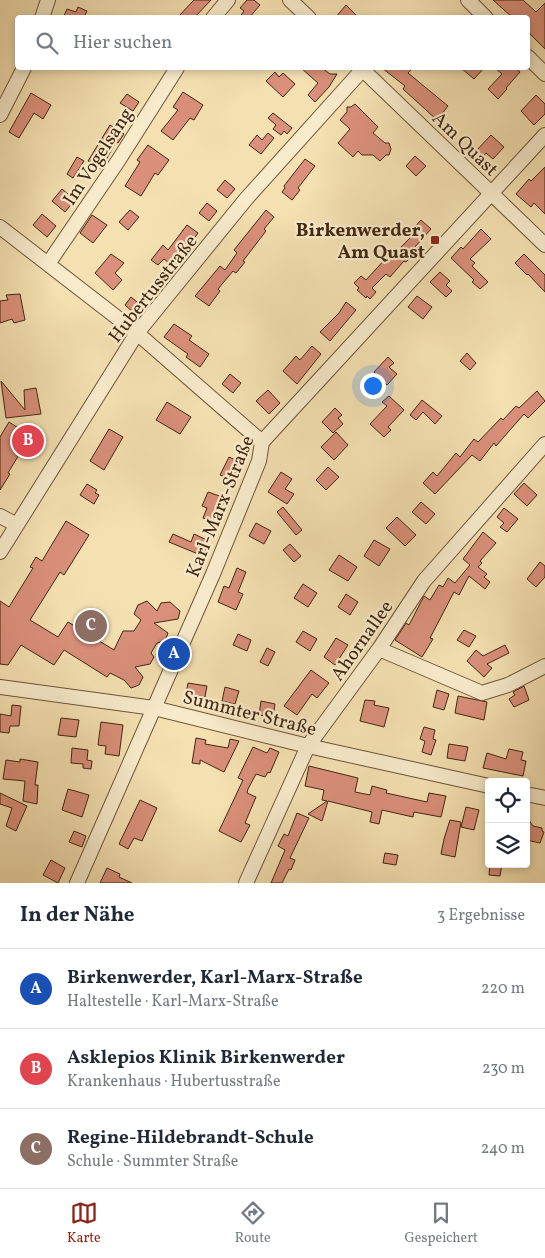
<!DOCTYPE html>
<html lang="de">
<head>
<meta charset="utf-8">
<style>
  body { margin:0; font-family:Vollkorn,serif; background:#f2f2f3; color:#1f2937 }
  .controls { position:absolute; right:15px; bottom:15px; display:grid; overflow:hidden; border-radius:5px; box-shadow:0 2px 8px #0003 }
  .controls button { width:45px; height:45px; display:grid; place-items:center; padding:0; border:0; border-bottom:1px solid #e0e1e3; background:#fff; color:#1f2937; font:25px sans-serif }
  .you { position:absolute; left:372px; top:385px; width:18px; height:18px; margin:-12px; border:4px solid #fff; border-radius:50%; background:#1a73e8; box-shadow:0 0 0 8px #1a73e833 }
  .badge { display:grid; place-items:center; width:32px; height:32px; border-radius:50%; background:#8f2418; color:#fff; font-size:16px; font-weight:700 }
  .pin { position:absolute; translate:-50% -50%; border:2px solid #fff; box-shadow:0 1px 5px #0006 }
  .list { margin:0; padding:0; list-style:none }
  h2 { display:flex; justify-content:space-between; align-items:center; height:65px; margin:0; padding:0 20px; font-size:21px }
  h2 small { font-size:16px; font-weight:400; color:#747a83 }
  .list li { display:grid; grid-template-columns:32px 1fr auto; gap:15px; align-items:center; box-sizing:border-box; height:80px; padding:0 20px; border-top:1px solid #e0e1e3 }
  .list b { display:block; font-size:19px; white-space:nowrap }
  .list p { margin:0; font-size:16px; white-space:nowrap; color:#747a83 }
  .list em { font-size:16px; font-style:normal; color:#747a83 }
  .icon { flex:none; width:28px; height:28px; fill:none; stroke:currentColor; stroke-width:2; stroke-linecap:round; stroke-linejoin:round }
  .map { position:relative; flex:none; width:545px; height:883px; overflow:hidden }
  .search { position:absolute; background:#fff; box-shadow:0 2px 8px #0003; left:15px; right:15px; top:15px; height:55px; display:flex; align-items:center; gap:12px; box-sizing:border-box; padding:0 18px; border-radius:5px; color:#747a83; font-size:19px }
  .sheet { height:305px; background:#fff }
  nav { display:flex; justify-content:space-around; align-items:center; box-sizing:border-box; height:70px; border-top:1px solid #e0e1e3; background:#fff; font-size:14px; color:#747a83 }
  nav a { display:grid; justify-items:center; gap:2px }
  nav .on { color:#8f2418 }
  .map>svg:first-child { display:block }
  .building { fill:#da907a; stroke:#41270f }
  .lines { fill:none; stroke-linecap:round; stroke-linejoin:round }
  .minor-casing { stroke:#6e5538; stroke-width:16 }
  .minor { stroke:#f8ebcc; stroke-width:14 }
  .poi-dot { fill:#8f2418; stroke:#f8ebcc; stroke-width:2 }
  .labels { text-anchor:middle; stroke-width:4.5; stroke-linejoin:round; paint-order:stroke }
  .street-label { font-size:19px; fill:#41270f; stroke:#f8ebcc }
  .poi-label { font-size:19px; font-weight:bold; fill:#41270f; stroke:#f8ebcc; text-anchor:end }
</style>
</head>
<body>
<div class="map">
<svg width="545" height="883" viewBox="0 0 545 883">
  <rect width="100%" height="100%" fill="#f4e0b1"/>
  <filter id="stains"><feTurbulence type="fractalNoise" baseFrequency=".004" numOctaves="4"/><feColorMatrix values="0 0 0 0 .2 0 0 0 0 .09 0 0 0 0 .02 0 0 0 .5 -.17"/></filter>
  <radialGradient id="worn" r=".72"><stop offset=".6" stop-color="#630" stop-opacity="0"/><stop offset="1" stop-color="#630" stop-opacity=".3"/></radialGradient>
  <!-- building -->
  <path class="building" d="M194,0H211L194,18H177Z
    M247,0H254L260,5L249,18H239L244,11L240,8Z
    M493,0H523L536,12L545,3V49L528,32V18H513Z
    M346,5L359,18H335Z
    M78,7L87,11L85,15L88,18H63L67,9L76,12Z
    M301,68H322L330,74H337L329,87L315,102L308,95L318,83Z
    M382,68H413L408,73L448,106L437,120L403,89L405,86Z
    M461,68H484L474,79Z
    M495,68H515L520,72L506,88L507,89L498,99L488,89L502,74Z
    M275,72L279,77L283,73L295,84L283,97L266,81Z
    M183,92L203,105L194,120L190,118L173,140L161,131L178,110L173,107Z
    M31,93L51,105L43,119L34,113L19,138L9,132Z
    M127,94L139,102L133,111L120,103Z
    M536,95L545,104V114L534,125L521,111Z
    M355,104L378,127L373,133L385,143H389L391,149L389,155H386L380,161L373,155H362L358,151L353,157L338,143L350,129L340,120L347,112V107H351Z
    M273,113L292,128L287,134L284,131L281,135L273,129L276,125L268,118Z
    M110,125L124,134L118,143L116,142L101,169L88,161Z
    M268,133L274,138L261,154L249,145L257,135L262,140Z
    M491,135L504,147L493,159L486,153L483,157L476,151Z
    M148,145L169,160L158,175L155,173L141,196L125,186L140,162L137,160Z
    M415,156L426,166L416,176L406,166Z
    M77,157L84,161L73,178L67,174Z
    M305,159L315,166L298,188L300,190L292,200L282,192L285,188L284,186Z
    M545,167V214L534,203L531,207L516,194L529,179L531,181Z
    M225,180L235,189L227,198L217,190Z
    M62,189L75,200L65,212L52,201Z
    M207,203L217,211L209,221L199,213Z
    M130,210L139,217L128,230L119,222Z
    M266,210L274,217L264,229L266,231L243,261L245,262L236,273L233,271L218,289L220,291L209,306L195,296L220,266L225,270L237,253L234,250Z
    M42,214L56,226L47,237L33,225Z
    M92,215L107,225L93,243L80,233Z
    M421,220L431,229L414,248L417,251L406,262L404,261L390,277L386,274L372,288L376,292L370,299L367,296L366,298L357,290L359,288L354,283L361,276L366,280L387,257L389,259L415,233L412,230Z
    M187,225L198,233L174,267L164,259L158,265L151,260L163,245L168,250Z
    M481,229L491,239L470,259L475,263L472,266L488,282L480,289L472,282L474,280L451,258L461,247L463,249Z
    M111,254L124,263L115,273L122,280L113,290L95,273Z
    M524,254L545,275V292L528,274L527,275L515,263Z
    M440,272L450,281L446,285L452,291L446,297L430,282Z
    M20,294L25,320L14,323L12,319L0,323V301L8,300L6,295Z
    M417,296L432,307L423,319L408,307Z
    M131,297L142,306L135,314L125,305Z
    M346,302L356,310L330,341L320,332L339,313Z
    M174,324L192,336L189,340L209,354L200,367L186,357L188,354L164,337Z
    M312,346L321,354L297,384L283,371L296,356L300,360Z
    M467,353L476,363L470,370L460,361Z
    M388,357L394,363L389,367L397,374L387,385L374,372Z
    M230,374L241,383L233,393L222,384Z
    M1,381L25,410L24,390L36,388L41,414L6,418Z
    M268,390L280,403L269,414L256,401Z
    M537,391L545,401L528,418L524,414L496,446L494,443L480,461L472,455L435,494L423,483L433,472L437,476L456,453L460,457L474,439L478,442L501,418L503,420L516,406L519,408Z
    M389,396L404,410L388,427L391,430L384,437L370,424L387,406L382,402Z
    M422,400L442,416L435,424L423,412L416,420L410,415Z
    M167,402L191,417L180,434L156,420Z
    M335,408L342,415L338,418L343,424L333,433L322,422Z
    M9,422L34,438L24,455L20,453L8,473L10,474L0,490V437Z
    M109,429L123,437L104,470L90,461Z
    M336,432L348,445L334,460L321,447Z
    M229,457L242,463L234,481L220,475Z
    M328,467L339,477L326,490L316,480Z
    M281,472L292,479L285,489L294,494L287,504L268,492Z
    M524,483L537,495L527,506L514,494Z
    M87,484L97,490L95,493L99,495L94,504L80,495Z
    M208,492L225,498L220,512L217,511L213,521L203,518L207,508L202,506Z
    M421,502L435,514L426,524L412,512Z
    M283,507L302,530L296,535L277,512Z
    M504,508L518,519L507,532L500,527L504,523L497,517Z
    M397,517L416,535L405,546L386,528Z
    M66,521L89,535L64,575L60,572L30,620L58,637L68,622L114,650L123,631H134L141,620L134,614L138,605L147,601L157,611L161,603L170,602L180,611L178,619L154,623L168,633L165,641L157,643L151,653L154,657L150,664L135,667L143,677L139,685L131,688L124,680L110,673L107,677L64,650L54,665L21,645L8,665L0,664V601L9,607L33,568L30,567L36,557L42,561Z
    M256,523L271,531L264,544L249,536Z
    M483,532L496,543L480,561L482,563L478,567L487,574L484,577L490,582L485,589L469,576L459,595L454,592L430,638L433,639L422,657L395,640L406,623L409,625L424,596L430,600L439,585L443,587L448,578L455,583L470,565L463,559Z
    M173,534L191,542L194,534L209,541L203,556L169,542Z
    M374,540L390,549L379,566L364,556Z
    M290,544L301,556L294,562L283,550Z
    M339,555L357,567L348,581L329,570Z
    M540,562L545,566V577L536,587L527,579Z
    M237,568L246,572L238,592L243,594L236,610L218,602L224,586L229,588Z
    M303,584L317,593L308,607L294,598Z
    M346,594L358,602L350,615L338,607Z
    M464,630L476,636L469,647L457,640Z
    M303,631L317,639L310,651L296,642Z
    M238,634L251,640L247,651L233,645Z
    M336,638L348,645L335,665L324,657Z
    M505,645L509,653L487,664L492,668L484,677L467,661L476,650L483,656Z
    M267,648L275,652L268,666L260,662Z
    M311,670L329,683L317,698L312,694L297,715L284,706Z
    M188,683L207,686L205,697L186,694Z
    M524,686L529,700L514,707L509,699L515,695L513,692Z
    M225,687L239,691L235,704L222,701Z
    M437,690L449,694L444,710L433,707Z
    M458,696L487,702L484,720L455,713Z
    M365,700L375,701L374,705L389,708L384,727L360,721Z
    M261,701L275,704L273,717L259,715Z
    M12,705L21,706L19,726H10L9,733L0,732V714L11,716Z
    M61,718L79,720L76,737L58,735Z
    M101,722L123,725L119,756L105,754L106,746L98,745Z
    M424,727L435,730L433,739L436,740L431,755L422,752L425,741L420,739Z
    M196,738L206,740L205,744L228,748L230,739L239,741L224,772L200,760V764L192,763Z
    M449,744L468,747L465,761L447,758Z
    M253,747L267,753L270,748L279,752L270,773L268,772L265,777L256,774L248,789L247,793L256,797L245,823L250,825L241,842L219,831L243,780L238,778Z
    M72,748L88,750L87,760L92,761L91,769L83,768V764L71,763Z
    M509,749L523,752L521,760L526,761L523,776L483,768L487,753L506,759Z
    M20,759L38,762L35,785H38L37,804L23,801L25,781L3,779L6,760L20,762Z
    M309,766L358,778L355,792L370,795L372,786L387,790L386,793L427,802L429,793L446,796L441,817L414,812L413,817L382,810L379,824L370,822L372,812L328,801L322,821L308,814L327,801L322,800L324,790L305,786Z
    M68,789L89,795L82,817L62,810Z
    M0,793L27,806L16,831L6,826L12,808L0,804Z
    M140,800L157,808L142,841L134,838L128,849L119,844Z
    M466,807L479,810L474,830L461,827Z
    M297,813L309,818L290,858L295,860L291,870L289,869L282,883H271L285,850L278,846L284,834L288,836Z
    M526,816L533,826L542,828V831L544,832L540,843L526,840Z
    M450,820L461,822L455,857L441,854L444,839Z
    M74,831L86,836L82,847L69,842Z
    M385,853L398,855L396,865L383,863Z
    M51,860L65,868L58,883L43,875Z
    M490,864H502L500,876L489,875Z
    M107,868L120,874L119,877L132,883H100Z"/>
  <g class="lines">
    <!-- minor casing -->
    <g class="minor-casing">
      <path id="minor" d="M290,0L309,18
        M468,0L486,18
        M42,18L48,0
        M213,18L228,0
        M528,57L545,74
        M361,68L545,245
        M0,115L24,68
        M0,227L137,333L262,442
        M48,264L118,161L177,68
        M0,516L17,525
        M0,552L137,333L246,199L363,69
        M379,649L482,693L508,685L545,666
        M0,687L154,708L308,746L489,786
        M526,794L545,798
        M77,883L213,574L259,461L262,442L545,135
        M246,883L308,746L379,649L424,581L545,444"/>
    </g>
    <!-- minor -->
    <use href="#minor" class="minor"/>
  </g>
  <!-- markers -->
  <rect class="poi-dot" x="430" y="235" width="10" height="10" rx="2.5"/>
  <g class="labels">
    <!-- street labels -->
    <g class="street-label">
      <text transform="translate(466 143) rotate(44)" y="7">Am Quast</text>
      <text transform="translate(97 156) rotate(-57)" y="7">Im Vogelsang</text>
      <text transform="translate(152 288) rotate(-52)" y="7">Hubertusstraße</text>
      <text transform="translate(219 506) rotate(-68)" y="7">Karl-Marx-Straße</text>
      <text transform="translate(361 640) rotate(-55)" y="7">Ahornallee</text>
      <text transform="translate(250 712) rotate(14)" y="7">Summter Straße</text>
    </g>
    <!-- poi labels -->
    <g class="poi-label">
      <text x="425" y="236">Birkenwerder,<tspan x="425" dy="22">Am Quast</tspan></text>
    </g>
  </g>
  <rect width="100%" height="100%" filter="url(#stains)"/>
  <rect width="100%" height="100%" fill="url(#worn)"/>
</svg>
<div class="controls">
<button><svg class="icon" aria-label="locate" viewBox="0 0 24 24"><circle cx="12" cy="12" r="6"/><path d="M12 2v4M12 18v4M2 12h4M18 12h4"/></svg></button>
<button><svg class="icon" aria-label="layers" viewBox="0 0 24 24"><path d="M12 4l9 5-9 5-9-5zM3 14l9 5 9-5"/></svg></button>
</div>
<div class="you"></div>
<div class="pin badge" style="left:174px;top:654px;background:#1a4fb4">A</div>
<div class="pin badge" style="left:28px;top:441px;background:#e0444e">B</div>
<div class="pin badge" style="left:91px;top:626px;background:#8d6e63">C</div>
<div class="search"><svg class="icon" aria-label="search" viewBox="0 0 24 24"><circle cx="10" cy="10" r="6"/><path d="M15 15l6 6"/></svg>Hier suchen</div>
</div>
<section class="sheet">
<h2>In der Nähe<small>3 Ergebnisse</small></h2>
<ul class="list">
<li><span class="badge" style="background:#1a4fb4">A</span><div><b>Birkenwerder, Karl-Marx-Straße</b><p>Haltestelle · Karl-Marx-Straße</p></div><em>220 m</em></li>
<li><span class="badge" style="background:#e0444e">B</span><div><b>Asklepios Klinik Birkenwerder</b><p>Krankenhaus · Hubertusstraße</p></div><em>230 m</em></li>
<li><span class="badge" style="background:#8d6e63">C</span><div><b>Regine-Hildebrandt-Schule</b><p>Schule · Summter Straße</p></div><em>240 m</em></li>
</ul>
</section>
<nav>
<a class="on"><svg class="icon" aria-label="map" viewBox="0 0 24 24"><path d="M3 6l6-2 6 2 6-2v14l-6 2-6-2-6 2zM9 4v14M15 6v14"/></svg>Karte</a>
<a><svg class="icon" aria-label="directions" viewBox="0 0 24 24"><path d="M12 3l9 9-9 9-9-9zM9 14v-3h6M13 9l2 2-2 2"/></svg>Route</a>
<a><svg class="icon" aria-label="saved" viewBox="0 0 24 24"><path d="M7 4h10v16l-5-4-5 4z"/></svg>Gespeichert</a>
</nav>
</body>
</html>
